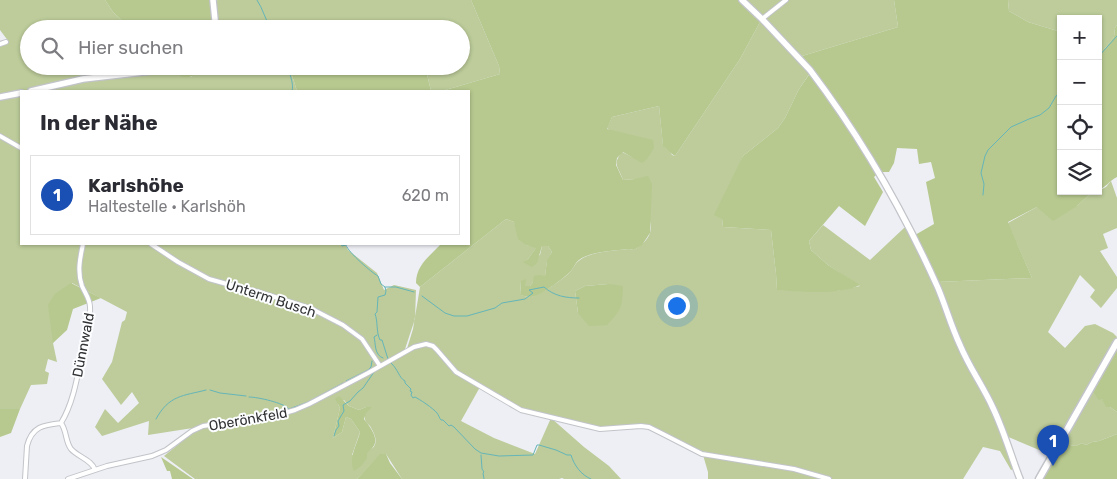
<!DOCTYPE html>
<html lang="de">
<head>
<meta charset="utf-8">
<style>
  body { margin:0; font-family:Rubik,sans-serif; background:#f7f7f7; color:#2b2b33 }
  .controls { position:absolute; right:15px; top:15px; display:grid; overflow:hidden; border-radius:0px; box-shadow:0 1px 4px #0004 }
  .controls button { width:45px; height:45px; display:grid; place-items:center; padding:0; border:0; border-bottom:1px solid #e1e1e2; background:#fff; color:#2b2b33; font:25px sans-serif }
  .you { position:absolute; left:676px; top:305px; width:18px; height:18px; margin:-12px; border:4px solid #fff; border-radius:50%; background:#1a73e8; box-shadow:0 0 0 8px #1a73e833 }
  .badge { display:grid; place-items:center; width:32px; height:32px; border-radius:50%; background:#61711d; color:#fff; font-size:16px; font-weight:700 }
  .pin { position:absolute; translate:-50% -41px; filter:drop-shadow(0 1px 2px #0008) }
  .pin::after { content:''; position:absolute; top:26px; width:18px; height:15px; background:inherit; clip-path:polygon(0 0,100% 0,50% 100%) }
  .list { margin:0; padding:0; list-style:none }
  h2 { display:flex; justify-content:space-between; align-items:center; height:65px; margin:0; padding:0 20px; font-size:21px }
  h2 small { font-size:16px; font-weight:400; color:#7c7c81 }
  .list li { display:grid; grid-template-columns:32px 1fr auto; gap:15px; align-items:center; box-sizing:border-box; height:80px; margin:0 10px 10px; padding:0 10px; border:1px solid #e1e1e2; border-radius:0px }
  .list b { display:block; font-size:19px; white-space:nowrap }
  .list p { margin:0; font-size:16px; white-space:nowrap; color:#7c7c81 }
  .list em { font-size:16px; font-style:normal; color:#7c7c81 }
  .icon { flex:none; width:28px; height:28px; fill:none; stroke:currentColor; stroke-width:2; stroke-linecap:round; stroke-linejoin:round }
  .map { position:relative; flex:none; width:1117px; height:479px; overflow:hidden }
  .search { position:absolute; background:#fff; box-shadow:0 1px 4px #0004; left:20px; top:20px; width:450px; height:55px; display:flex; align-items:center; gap:12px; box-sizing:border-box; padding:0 18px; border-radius:28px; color:#7c7c81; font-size:19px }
  .panel { position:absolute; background:#fff; box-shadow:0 1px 4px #0004; left:20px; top:90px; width:450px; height:155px; border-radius:0px }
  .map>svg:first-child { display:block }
  .green { fill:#bdcc9a; fill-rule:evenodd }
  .forest { fill:#b7c98f }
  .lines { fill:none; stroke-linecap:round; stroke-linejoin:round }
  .stream { stroke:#65b5b9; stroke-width:1 }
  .street-casing { stroke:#c2c4c9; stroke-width:6 }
  .secondary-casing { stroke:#c2c4c9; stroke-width:8 }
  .primary-casing { stroke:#c2c4c9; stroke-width:9 }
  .street { stroke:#fff; stroke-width:4 }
  .secondary { stroke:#fff; stroke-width:5.5 }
  .primary { stroke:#fff; stroke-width:6 }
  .labels { text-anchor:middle; stroke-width:4; stroke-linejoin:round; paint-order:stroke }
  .street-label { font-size:14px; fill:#313234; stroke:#fcfdff }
</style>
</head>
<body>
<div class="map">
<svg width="1117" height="479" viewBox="0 0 1117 479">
  <rect width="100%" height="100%" fill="#edeff5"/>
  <!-- green -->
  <path class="green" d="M0,0H105L113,12L131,29H29V66H141L104,70L99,77L0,96V47L9,42L0,30Z
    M218,0H471L499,66L500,74L442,91H431L425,66H461V29H416L415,23L398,29H216V3Z
    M746,0H894L898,27L802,56Z
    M1008,0H1117V25L1115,28L1114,37L1098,57V19H1061V32L1028,22L1009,11Z
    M760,22L810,73L799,89L785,118L778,128L743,156L722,219L723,227L771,230L776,274L777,290L836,291L860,286L828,265L811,250L809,241L823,225L870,260L904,228H906L911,232L968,361L937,282L1032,278L1008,223L1037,207L1077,206L1091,193L1098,191L1106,187L1111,181L1117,198V228L1103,234L1108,248L1100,251L1117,277V288L1101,308L1090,297L1095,290L1080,275L1048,332L1065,348L1085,326L1095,324L1113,333L1117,337L1051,455L1006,436L1016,468L1011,470L1000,451L983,447L963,479H708V472L703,455L649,427L607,429L528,412L480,387L461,421L494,438L535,454L551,418L584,447L609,466L621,479H564L562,478L559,479H402L386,454L376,459L357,479H195L164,456L196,430L204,428L244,420L148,435L149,421L102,436L95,427L105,409L118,423L139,403L132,392L121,405L102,379L112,362L122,322L125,320L127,312L72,283L53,343L57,362L48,359L45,371L49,373L47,384L31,385L20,409H0V137L21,148V244H151L209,279L310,308L343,325L362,339L380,366L285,415L423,344L406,352L413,329L420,287L506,219L514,222L526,245L537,247L528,259L524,262L540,255L542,246H548L552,252L547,261L545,276L533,282L530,286H525L521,281L520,296C524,295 527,297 531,297C539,296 565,278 570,272C574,268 575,263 580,260C592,251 614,251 629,249L634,250C640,246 648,240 650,233C654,218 640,193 635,179L623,180C618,166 612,165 622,152L643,162L607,128L612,117L659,106L663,145L670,151L672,155L675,156L740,59ZM608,284L578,313L575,291L585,286ZM344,400L349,406L359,410L366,407C366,410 364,416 365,419C365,422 368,424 370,426C383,447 372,452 352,455L360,432L351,419L346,417L342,432L333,438L340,408L338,404Z
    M211,66H289L297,91H37L73,83L163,71L176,72L177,74L191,77Z
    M21,95V147L0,134V98Z
    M153,244H345L348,250L377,273L384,290L394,285L416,290L415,319L404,352L381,364L363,338L311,307L210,278L177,261Z
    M1092,392L1099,399H1102L1110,407L1117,412V434L1099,441L1092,442L1086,445L1082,443L1076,446L1063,444Z"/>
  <!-- forest -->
  <path class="forest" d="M105,0H218L216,3L214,29H131L113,12Z
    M471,0H739L760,22L740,59L675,156C672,155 667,148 663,146L659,106L612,117L607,129L653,140L654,148L647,159L642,163L623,152L617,158L616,165L623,180L635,179L648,176L652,184L650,233L642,245L634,250L629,249C614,251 591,251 579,260C575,263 574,268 570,272C564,278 539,297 531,297C527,297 524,295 520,296L521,281L526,279L525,286H530L533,282L534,276L539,275L545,276L547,260L552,252L548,246H542L537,263L532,267L523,262L528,259L536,248L526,245L518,239L514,222L506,219L420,287L416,283C416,265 430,256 441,244H469V91H442L500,74L499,66Z
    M894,0H1008L1009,11L1028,22L1061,32V191H1096L1091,193L1077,206L1053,221L1037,207L1008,222L1032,278L937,282L915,235L934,224L926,182L935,178L931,162L919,164L917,149L897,148L894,163L889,172H879L874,177L883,192L865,226L839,206L809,241L811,250L828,265L860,285C842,295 798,292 777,290L776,274L771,230L723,227L722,219L714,215L743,156L778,128L785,118L799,89L813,69L802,56L898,27Z
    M1117,25V177C1109,181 1107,187 1098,190V57L1114,37L1115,28Z
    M141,66H211C200,74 182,85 174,69L100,78L98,74L104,70Z
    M289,66H425L431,91H297Z
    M71,283L101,298L73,309L67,330L53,343L48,305L55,294Z
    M608,284L623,286C622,307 622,309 607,325L589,326L578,313L575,291L585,286Z
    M1117,347V412L1110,407H1106L1102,399L1099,400L1092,392Z
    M339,396L349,406L359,410L366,407H372L366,413L364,419C369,426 380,438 373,447C372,449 369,451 367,453V458L361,466L354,471C348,457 357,445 360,432L351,419L346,417L342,432L333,438L340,408L338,404L335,399Z
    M0,409H20L11,433L0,437Z
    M1117,434V479H1043L1063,444L1076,446L1082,443L1086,445L1092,442L1099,441Z
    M380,454H386L390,463L402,479H357Z
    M161,457L193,479H172L170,471H167Z"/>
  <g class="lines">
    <!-- stream -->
    <path class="stream" d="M257,0C263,9 265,19 271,29
      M1098,57L1117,36
      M288,66L287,70H289C290,76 294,84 292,91
      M983,195L984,184L981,173L985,156L988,150L1011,127L1029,119L1040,115L1049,108L1056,96L1061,93
      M341,244L342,246L346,245C348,252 372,273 378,276L381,284L385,287L386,291L385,295L378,297L377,312L375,314C378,321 376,332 380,340H382L388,359
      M385,287H396L414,292
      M422,296L445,313L454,316H467L495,308L502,303L525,299L533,293L529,290L544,287C554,296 566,298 579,298
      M377,335L374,337C376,344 374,355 383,358
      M391,363C398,369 399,378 405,381V383L411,389L410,391L412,392L411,395L413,398L415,397C419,399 433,408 437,413C438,414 440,419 441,420H443L449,426L451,425L454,427L475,449L481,453L499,456L533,455L537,445H539L556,450L567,455H571C574,465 581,475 591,479
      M346,381L368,370L371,367L372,361
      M210,390L220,393L246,396
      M249,397C258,397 284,403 289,409L308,402L343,383
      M156,419C169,395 183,396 206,390
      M334,436L336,430L339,426L338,421L344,411L343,405L350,401L358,392L363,388L374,372L386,365
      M481,455L482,469L484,472L483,473L484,479"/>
    <!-- street casing -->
    <g class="street-casing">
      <path id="street" d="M762,19L786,0
        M0,44L6,42
        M0,136L21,148
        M151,244L178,262L209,279L234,286L259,292L310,308L343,325L362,339L380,366
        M61,423C67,431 65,441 71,449C78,457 92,460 95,470
        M25,479L27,446C32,426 44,425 61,423C74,402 78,373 83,349C86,336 91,321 90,307C90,299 85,293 82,286C77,272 80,258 83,244
        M68,479L107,466L152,456L166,450L192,431L203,426L274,416L295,410L309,404L368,373L414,347L426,344L433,346L437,350L456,372L521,410L600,429L641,426L649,427L663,434L702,454L794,469L829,479"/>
    </g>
    <!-- secondary casing -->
    <g class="secondary-casing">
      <path id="secondary" d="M213,0L215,20L214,29
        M742,0L762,19L810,70C860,136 904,212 938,288C946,307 951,326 960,345C969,367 983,386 993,408C1004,431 1011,456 1020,479
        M31,91L83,79L170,69L183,66
        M0,97L21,93"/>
    </g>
    <!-- primary casing -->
    <g class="primary-casing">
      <path id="primary" d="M1039,479L1117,342"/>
    </g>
    <!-- street -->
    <use href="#street" class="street"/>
    <!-- secondary -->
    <use href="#secondary" class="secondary"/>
    <!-- primary -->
    <use href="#primary" class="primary"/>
  </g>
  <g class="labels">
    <!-- street labels -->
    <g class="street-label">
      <text transform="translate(271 298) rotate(18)" y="5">Unterm Busch</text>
      <text transform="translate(83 345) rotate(-79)" y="5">Dünnwald</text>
      <text transform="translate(248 419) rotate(-10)" y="5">Oberönkfeld</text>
    </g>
  </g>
</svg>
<div class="controls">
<button>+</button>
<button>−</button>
<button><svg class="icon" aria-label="locate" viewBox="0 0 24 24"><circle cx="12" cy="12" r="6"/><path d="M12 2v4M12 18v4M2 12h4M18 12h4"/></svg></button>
<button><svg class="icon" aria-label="layers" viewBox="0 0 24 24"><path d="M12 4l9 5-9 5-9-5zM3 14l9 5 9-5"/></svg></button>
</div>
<div class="you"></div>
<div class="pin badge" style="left:1053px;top:466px;background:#1a4fb4">1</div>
<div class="search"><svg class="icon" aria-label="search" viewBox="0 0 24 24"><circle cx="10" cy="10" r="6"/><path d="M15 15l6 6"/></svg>Hier suchen</div>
<section class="panel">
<h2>In der Nähe<small></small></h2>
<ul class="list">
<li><span class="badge" style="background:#1a4fb4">1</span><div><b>Karlshöhe</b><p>Haltestelle · Karlshöh</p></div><em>620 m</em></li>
</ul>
</section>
</div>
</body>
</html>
